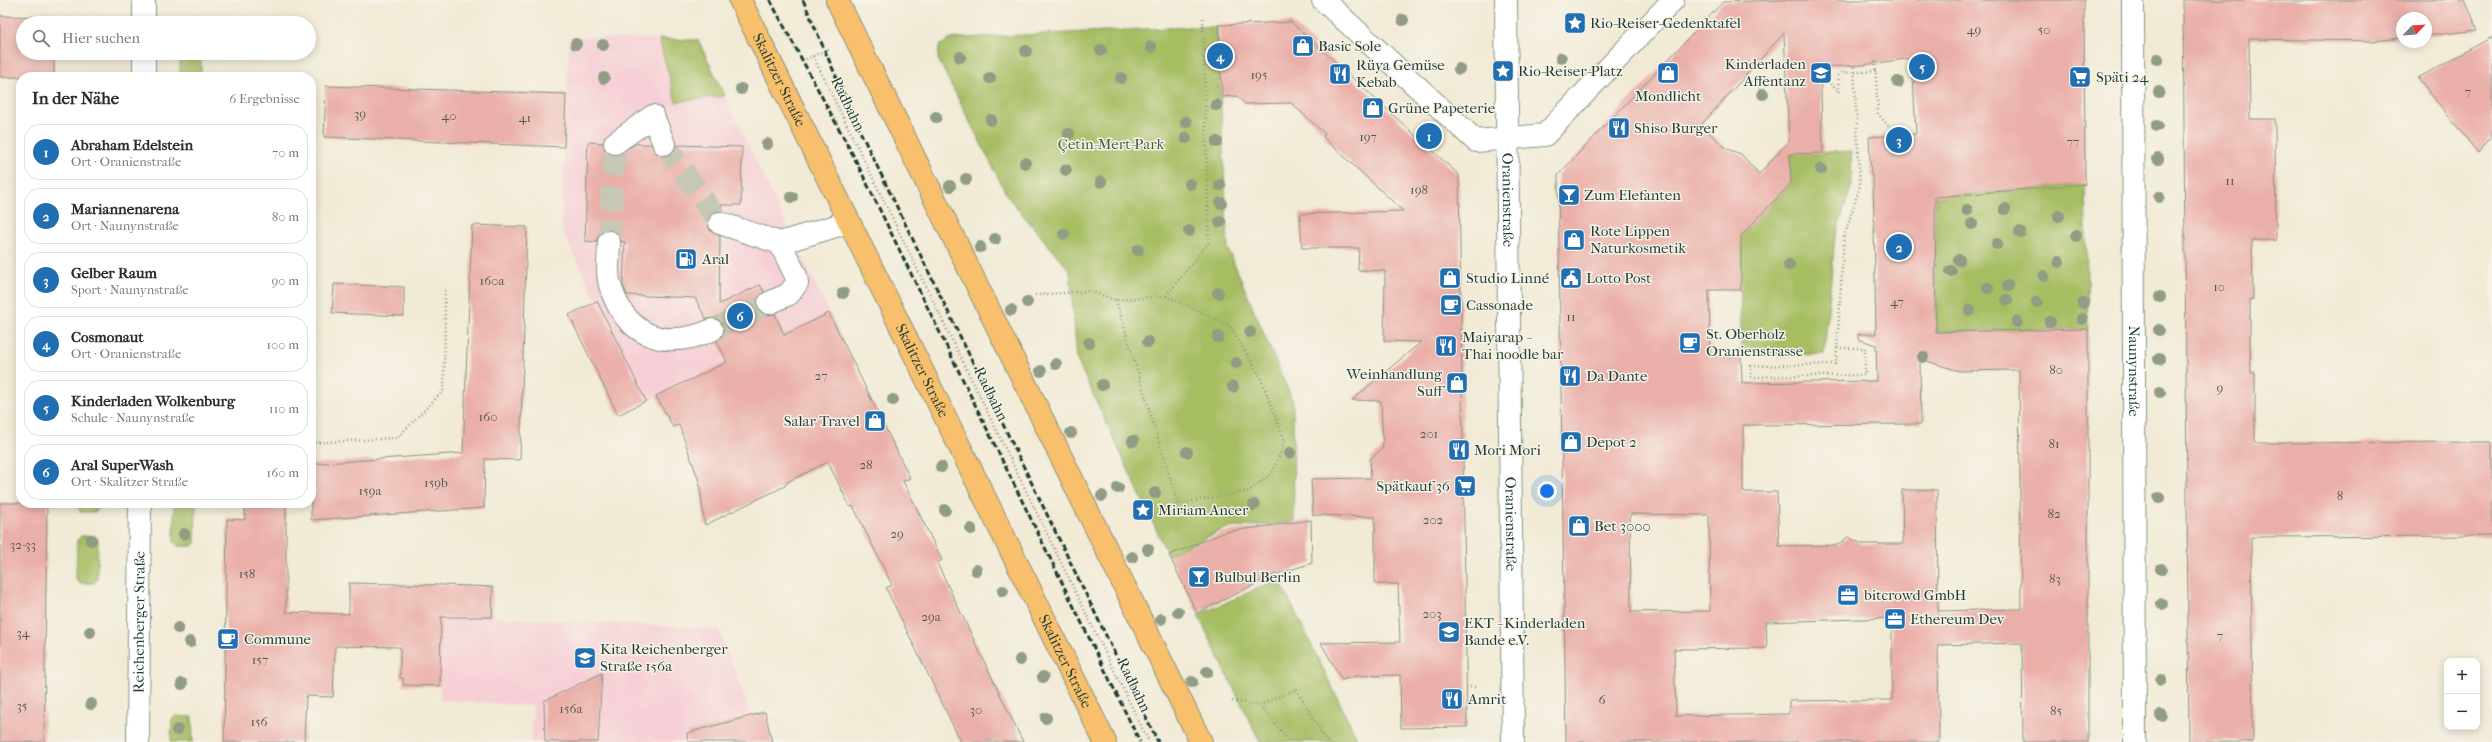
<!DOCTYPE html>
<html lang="de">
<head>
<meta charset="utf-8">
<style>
  body { margin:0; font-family:"IM FELL French Canon",serif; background:#f7f7f7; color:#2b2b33 }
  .controls { position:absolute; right:12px; bottom:12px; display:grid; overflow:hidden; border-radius:8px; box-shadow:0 2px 10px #0003 }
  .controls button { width:36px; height:36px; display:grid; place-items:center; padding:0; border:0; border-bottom:1px solid #e1e1e2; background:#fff; color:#2b2b33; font:20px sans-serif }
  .compass { position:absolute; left:2396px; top:12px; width:36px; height:36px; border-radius:50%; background:#fff; box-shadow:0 2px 10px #0003; rotate:65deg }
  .you { position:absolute; left:1547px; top:491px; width:14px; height:14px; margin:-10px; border:3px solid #fff; border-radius:50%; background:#1a73e8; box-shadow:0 0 0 6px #1a73e833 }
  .badge { display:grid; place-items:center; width:26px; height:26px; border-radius:50%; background:#1f6fb2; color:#fff; font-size:13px; font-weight:700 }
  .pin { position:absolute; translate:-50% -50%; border:2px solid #fff; box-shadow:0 1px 4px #0006 }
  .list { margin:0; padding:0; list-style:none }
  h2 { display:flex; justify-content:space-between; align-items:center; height:52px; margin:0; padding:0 16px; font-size:17px }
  h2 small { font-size:13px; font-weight:400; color:#7c7c81 }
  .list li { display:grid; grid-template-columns:26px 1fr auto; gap:12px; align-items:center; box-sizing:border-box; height:56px; margin:0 8px 8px; padding:0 8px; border:1px solid #e1e1e2; border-radius:16px }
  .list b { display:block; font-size:15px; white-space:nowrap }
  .list p { margin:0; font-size:13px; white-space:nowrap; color:#7c7c81 }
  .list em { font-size:13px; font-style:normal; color:#7c7c81 }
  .icon { flex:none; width:22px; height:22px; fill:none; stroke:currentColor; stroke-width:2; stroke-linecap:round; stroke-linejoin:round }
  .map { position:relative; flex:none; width:2492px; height:742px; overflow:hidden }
  .search { position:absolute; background:#fff; box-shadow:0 2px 10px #0003; left:16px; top:16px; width:300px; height:44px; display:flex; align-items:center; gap:10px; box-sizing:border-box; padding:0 14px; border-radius:22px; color:#7c7c81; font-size:15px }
  .panel { position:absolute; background:#fff; box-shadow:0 2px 10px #0003; left:16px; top:72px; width:300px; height:436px; border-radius:16px }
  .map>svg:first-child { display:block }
  .built { fill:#f6cfd6 }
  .green { fill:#a6bd62; stroke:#627d4b }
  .building { fill:#eaafa8; fill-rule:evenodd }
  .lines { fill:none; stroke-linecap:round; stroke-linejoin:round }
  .minor-tunnel { stroke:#c7c7b5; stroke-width:22; stroke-dasharray:22 11; stroke-linecap:butt }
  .minor-casing { stroke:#889484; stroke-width:24 }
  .major-casing { stroke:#889484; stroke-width:24 }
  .path { stroke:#889484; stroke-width:2.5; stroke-dasharray:1 3; stroke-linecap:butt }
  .minor { stroke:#fff; stroke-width:22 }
  .major { stroke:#f8bf6c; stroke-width:22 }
  .rail { stroke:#1f3d34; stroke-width:3; stroke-dasharray:6 3; stroke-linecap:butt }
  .tree { fill:#909c83 }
  .labels { text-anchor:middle; stroke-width:3; stroke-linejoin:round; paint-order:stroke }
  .number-label { font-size:13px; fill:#525a51 }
  .poi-label { font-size:15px; fill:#1f3d34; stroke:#f7f3e8; text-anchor:start }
  .street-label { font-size:15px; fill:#1f3d34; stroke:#f7f3e8 }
  .park-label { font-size:15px; fill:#415d40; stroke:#f7f3e8 }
</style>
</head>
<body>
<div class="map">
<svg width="2492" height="742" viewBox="0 0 2492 742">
  <rect width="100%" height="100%" fill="#f7f3e8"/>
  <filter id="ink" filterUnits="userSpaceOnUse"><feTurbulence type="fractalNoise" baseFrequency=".025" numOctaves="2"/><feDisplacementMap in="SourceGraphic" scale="8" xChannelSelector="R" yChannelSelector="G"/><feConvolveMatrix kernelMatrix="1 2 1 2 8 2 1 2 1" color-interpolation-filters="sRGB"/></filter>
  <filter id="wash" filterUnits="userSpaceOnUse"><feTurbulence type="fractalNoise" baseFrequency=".012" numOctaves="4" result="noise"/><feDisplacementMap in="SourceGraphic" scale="16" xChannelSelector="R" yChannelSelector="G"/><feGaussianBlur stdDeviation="0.9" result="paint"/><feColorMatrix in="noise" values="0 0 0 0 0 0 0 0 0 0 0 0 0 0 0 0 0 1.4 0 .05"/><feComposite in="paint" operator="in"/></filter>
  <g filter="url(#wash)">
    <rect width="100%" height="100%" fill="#f1ead5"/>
    <!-- built -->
    <path class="built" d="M569,37L698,40L829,313L646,401L561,228Z
      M441,617H492L719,629L751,715L702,729L705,742H531L533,706L440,700Z"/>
    <!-- green -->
    <path class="green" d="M1189,27H1217L1228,249L1293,402L1294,522L1227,528L1168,555L1077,360L1070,271L1008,197L938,59L939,46L951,39L962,38Z
      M659,39L698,40L725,96L676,102Z
      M180,53H201V77H180Z
      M1851,151L1852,184L1835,237L1824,354L1741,356L1740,236L1791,183L1790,154Z
      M2085,184L2088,329L1936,332L1935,197Z
      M77,503H98V509L95,512H80Z
      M174,503H196L195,543L192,546H178L174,542Z
      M81,536H95L98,540L97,580L94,583H79L76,579L77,540Z
      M1279,579L1359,742H1260L1198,615Z
      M176,716L192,717L193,742H171L172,719Z"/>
    <g id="blocks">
      <!-- building -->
      <path class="building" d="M1780,0H2084L2085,184L1935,197L1936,332L2088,329V742H2023L2022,643L1938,645L1939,742H1566L1558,175L1723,2ZM1784,33L1789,141L1759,174L1741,154L1727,149L1701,125ZM1912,58L1916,134L1869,137L1871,176H1873L1876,334H1858V339L1876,345L1877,381L1742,383L1741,356H1710L1709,290H1741V236L1791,183L1790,154L1823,153L1820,67L1864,65ZM1920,359L1959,371L2019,370L2021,609L1938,611L1937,490H1902L1903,544H1862L1848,537L1838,545L1779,546L1777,492H1743V425L1921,424ZM1630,514L1709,515L1710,611L1631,612ZM1892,618V700L1789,701V714L1676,716L1674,649L1767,648L1766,622Z
        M2183,0H2465L2478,30L2426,36V18H2402V38L2373,41L2249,39L2250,119H2275L2276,240H2252L2253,300H2250V342L2251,373H2255V443L2492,442V536L2251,537L2253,742H2189Z
        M0,16L54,17V23H23V53H54V77H0Z
        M1291,22L1459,175L1467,727L1401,728L1400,675L1355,676L1342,680L1321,643L1400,642L1398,584H1375V517L1313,515L1311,479L1371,478L1370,459L1383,448L1381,401L1352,400L1421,342L1384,341L1385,271L1358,270L1359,248H1302L1300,214L1403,211L1323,137L1325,134L1291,103L1245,104L1237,96L1222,97L1219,25Z
        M2492,37V136L2478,153L2418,78Z
        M326,86L566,94L564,147L324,137Z
        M588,142L603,143L605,151L616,155L636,144H651L656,153L663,156L673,152L676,145L742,147L741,205H721V211L712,213L708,219L710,231L720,236L719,304L760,285L764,292L757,301L758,308L767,315L775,314L784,335L829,313L910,478L903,481L942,560L937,563L1023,742H961L886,588L892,585L853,506L850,507L828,462L787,482L785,486L705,525L699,481L679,425L673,427L656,396L727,362L717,341L724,333V326L715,318L706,319L695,298L627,295L623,285L625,242H622L616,232L603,231L599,235L596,242L585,241Z
        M472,225L527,227L520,460L485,459L484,508L311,520V464L463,453Z
        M334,284L404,287V316L332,313Z
        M597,301L646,401L618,415L569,315Z
        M0,503H47L44,742H0Z
        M245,503H286V612L349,614V583L444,585L493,587L492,617H441L440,686L403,685V678H400V647L335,646L333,697L306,696L304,742H224L227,519L245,520Z
        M1311,520L1312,563L1274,575L1197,613L1169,555L1225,532Z
        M602,673L598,742H545L544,701Z
        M765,712L772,742H688L687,733Z"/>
    </g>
  </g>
  <g filter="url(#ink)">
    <use href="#blocks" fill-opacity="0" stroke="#889484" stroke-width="1"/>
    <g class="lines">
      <!-- minor-tunnel -->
      <path class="minor-tunnel" d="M664,144L720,223
        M609,242L615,143
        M712,330L769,303"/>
      <!-- minor casing -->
      <g class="minor-casing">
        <g id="minor">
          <path d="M1323,0L1476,141L1545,135L1673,0"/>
          <path id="s1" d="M1506,0L1513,742"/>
          <path id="s2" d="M2133,0L2135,742"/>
          <path d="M144,23V0"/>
          <path d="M144,77V53"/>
          <path d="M615,143L653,116L664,144"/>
          <path d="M720,223L780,243L849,222"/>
          <path d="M609,242C609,255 606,273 610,285C625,336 664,351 712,330"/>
          <path d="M769,303L789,294L797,283L796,276L780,243"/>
          <path id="s3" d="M138,742L140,503"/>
        </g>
      </g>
      <!-- major casing -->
      <g class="major-casing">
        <g id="major">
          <path id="s4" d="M740,0L1105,742"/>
          <path d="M837,0L1201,742"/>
        </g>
      </g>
      <!-- path -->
      <path class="path" d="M813,56L1149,742
        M802,61L829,49
        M1875,61L1878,114L1896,135
        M1824,79L1839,91
        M1839,92L1838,73L1876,71
        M1035,295L1089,291L1116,300L1166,296L1229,325L1259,374L1285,441L1272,473L1249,491L1178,504
        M1166,296L1209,242L1203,17
        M1116,300L1178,504L1151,517
        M1837,348H1865V375L1751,377V366L1836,364L1844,237L1860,186L1854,66
        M311,443L397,438L444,390L445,290
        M1466,687H1475
        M1232,701L1260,705L1296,689L1327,742
        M1260,705L1290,742"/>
      <!-- minor -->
      <use href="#minor" class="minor"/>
      <!-- major -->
      <use href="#major" class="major"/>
      <!-- rail -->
      <path class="rail" d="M770,0L853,155L1140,742
        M803,0L857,125L1158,742"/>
    </g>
    <!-- trees -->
    <g class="tree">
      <circle cx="1403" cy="20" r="6"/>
      <circle cx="576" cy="44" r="6"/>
      <circle cx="603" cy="45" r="6"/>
      <circle cx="1151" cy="47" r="6"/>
      <circle cx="1101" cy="50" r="6"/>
      <circle cx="1026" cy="51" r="6"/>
      <circle cx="960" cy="57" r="6"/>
      <circle cx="1561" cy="58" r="6"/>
      <circle cx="2158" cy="59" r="6"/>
      <circle cx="1459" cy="69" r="6"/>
      <circle cx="604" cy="78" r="6"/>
      <circle cx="990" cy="78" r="6"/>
      <circle cx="1121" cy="78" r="6"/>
      <circle cx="1898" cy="82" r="6"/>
      <circle cx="741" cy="89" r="6"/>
      <circle cx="2159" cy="92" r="6"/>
      <circle cx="1763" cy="94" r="6"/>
      <circle cx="1216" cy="105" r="6"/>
      <circle cx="936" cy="117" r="6"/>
      <circle cx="991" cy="120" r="6"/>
      <circle cx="1186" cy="122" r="6"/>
      <circle cx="2157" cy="126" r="6"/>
      <circle cx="1069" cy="134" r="6"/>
      <circle cx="1186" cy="138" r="6"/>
      <circle cx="1217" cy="142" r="6"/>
      <circle cx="767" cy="144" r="6"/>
      <circle cx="2158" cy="159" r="6"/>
      <circle cx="1025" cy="163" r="6"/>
      <circle cx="1821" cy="169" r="6"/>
      <circle cx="1066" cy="170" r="6"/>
      <circle cx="966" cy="179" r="6"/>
      <circle cx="1101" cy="182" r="6"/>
      <circle cx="1190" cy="184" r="6"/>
      <circle cx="1220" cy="185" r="6"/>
      <circle cx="950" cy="186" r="6"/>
      <circle cx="792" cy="197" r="6"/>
      <circle cx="2159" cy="197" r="6"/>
      <circle cx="1221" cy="203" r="6"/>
      <circle cx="2005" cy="209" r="6"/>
      <circle cx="1967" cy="210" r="6"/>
      <circle cx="2059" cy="216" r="6"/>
      <circle cx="1220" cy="222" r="6"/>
      <circle cx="1972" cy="224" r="6"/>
      <circle cx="1189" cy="231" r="6"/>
      <circle cx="2020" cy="232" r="6"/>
      <circle cx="1064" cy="234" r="6"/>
      <circle cx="2076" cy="236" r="6"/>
      <circle cx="995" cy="239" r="6"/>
      <circle cx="1997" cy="244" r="6"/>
      <circle cx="980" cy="247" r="6"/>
      <circle cx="1138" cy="250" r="6"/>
      <circle cx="1959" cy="260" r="6"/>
      <circle cx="2059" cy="262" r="6"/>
      <circle cx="1789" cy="265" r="6"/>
      <circle cx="1951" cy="271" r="6"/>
      <circle cx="2044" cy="276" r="6"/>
      <circle cx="2008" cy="286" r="6"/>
      <circle cx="1988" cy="288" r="6"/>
      <circle cx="843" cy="293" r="6"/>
      <circle cx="1218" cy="293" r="6"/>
      <circle cx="2160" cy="297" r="6"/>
      <circle cx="2007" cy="300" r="6"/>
      <circle cx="1027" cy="302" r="6"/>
      <circle cx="2037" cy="302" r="6"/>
      <circle cx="2083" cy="303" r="6"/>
      <circle cx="1011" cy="310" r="6"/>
      <circle cx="1970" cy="310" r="6"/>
      <circle cx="2082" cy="319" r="6"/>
      <circle cx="2017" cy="322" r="6"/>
      <circle cx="2050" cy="322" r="6"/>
      <circle cx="2159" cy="330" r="6"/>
      <circle cx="1250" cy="332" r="6"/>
      <circle cx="1218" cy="337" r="6"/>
      <circle cx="1148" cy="342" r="6"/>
      <circle cx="1089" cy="343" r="6"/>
      <circle cx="1923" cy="357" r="6"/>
      <circle cx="2159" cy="359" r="6"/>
      <circle cx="1236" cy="363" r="6"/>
      <circle cx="1056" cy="364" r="6"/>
      <circle cx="1041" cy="371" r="6"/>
      <circle cx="1102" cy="385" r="6"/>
      <circle cx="1233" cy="387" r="6"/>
      <circle cx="2160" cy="392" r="6"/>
      <circle cx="893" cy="400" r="6"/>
      <circle cx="1071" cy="433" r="6"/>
      <circle cx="1133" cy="441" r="6"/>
      <circle cx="1187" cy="452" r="6"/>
      <circle cx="1290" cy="453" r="6"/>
      <circle cx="941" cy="467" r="6"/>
      <circle cx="1118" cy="488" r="6"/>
      <circle cx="1155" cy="493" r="6"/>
      <circle cx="1102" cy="496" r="6"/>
      <circle cx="2159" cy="498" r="6"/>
      <circle cx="1254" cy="505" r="6"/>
      <circle cx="945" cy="510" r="6"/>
      <circle cx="971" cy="529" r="6"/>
      <circle cx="184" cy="534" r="6"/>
      <circle cx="91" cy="540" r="6"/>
      <circle cx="1148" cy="549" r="6"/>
      <circle cx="1132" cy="557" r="6"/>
      <circle cx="2161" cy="569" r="6"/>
      <circle cx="976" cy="570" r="6"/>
      <circle cx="1003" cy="591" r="6"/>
      <circle cx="2162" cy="604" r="6"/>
      <circle cx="1178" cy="612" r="6"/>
      <circle cx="1161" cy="619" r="6"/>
      <circle cx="178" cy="628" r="6"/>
      <circle cx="90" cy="632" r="6"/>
      <circle cx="190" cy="642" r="6"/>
      <circle cx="1020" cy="660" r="6"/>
      <circle cx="1207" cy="672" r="6"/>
      <circle cx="1043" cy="677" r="6"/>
      <circle cx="2161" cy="680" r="6"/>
      <circle cx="1192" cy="682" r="6"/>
      <circle cx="182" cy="684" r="6"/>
      <circle cx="91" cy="704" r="6"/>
      <circle cx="2161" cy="715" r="6"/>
      <circle cx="1046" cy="718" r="6"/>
      <circle cx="177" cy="730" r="6"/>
    </g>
  </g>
  <!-- icons -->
  <defs>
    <g id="sight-square" transform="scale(1.15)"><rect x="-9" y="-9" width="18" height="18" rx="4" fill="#1f6fb2" stroke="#f7f3e8"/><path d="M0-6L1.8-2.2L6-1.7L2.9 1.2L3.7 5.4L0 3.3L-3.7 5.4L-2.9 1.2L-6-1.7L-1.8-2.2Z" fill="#fff"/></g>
    <g id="shop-square" transform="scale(1.15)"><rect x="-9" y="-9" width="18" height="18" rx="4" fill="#1f6fb2" stroke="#f7f3e8"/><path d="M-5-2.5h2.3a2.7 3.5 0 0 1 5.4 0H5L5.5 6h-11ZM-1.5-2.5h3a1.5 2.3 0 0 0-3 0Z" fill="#fff"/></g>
    <g id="school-square" transform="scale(1.15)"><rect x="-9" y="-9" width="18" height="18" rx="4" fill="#1f6fb2" stroke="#f7f3e8"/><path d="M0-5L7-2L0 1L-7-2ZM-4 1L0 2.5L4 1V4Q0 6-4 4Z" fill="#fff"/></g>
    <g id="restaurant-square" transform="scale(1.15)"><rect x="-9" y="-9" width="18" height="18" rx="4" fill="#1f6fb2" stroke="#f7f3e8"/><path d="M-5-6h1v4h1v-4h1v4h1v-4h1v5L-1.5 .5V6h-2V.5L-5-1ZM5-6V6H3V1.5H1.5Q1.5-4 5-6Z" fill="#fff"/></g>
    <g id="supermarket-square" transform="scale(1.15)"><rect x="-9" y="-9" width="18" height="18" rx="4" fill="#1f6fb2" stroke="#f7f3e8"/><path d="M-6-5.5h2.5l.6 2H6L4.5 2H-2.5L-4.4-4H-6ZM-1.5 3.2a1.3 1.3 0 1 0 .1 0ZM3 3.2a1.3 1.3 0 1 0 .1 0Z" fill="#fff"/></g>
    <g id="bar-square" transform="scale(1.15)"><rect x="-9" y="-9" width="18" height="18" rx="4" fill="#1f6fb2" stroke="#f7f3e8"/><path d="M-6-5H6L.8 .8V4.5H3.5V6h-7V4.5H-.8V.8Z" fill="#fff"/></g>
    <g id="fuel-square" transform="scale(1.15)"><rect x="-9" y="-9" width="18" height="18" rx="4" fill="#1f6fb2" stroke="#f7f3e8"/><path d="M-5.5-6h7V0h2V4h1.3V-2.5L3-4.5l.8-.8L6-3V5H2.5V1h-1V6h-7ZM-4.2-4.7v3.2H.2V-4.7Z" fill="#fff"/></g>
    <g id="civic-square" transform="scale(1.15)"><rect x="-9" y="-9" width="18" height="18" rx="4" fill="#1f6fb2" stroke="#f7f3e8"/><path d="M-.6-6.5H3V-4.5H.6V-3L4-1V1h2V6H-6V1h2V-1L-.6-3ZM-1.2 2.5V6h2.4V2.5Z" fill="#fff"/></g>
    <g id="cafe-square" transform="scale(1.15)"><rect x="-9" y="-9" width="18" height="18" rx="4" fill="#1f6fb2" stroke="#f7f3e8"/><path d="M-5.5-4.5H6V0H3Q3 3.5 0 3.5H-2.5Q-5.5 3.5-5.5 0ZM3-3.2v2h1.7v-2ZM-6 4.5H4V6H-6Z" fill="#fff"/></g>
    <g id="office-square" transform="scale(1.15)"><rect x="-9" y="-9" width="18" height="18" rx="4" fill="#1f6fb2" stroke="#f7f3e8"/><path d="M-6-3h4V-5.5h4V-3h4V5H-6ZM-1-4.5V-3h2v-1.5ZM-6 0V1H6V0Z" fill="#fff"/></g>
  </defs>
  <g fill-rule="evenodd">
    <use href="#sight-square" x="1575" y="23"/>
    <use href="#shop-square" x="1303" y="46"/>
    <use href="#sight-square" x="1503" y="71"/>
    <use href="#shop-square" x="1668" y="73"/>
    <use href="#school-square" x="1821" y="73"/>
    <use href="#restaurant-square" x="1340" y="74"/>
    <use href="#supermarket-square" x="2080" y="77"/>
    <use href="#shop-square" x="1373" y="108"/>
    <use href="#restaurant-square" x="1619" y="128"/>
    <use href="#bar-square" x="1569" y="195"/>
    <use href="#shop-square" x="1574" y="240"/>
    <use href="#fuel-square" x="686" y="259"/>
    <use href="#shop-square" x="1450" y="278"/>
    <use href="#civic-square" x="1571" y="278"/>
    <use href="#cafe-square" x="1451" y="305"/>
    <use href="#cafe-square" x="1690" y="343"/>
    <use href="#restaurant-square" x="1446" y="346"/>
    <use href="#restaurant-square" x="1570" y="376"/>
    <use href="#shop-square" x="1457" y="383"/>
    <use href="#shop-square" x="875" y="421"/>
    <use href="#shop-square" x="1571" y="442"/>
    <use href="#restaurant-square" x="1459" y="450"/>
    <use href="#supermarket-square" x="1465" y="486"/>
    <use href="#sight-square" x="1143" y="510"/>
    <use href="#shop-square" x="1579" y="526"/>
    <use href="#bar-square" x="1199" y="577"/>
    <use href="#office-square" x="1848" y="595"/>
    <use href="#office-square" x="1895" y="619"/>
    <use href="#school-square" x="1449" y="632"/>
    <use href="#cafe-square" x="228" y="639"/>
    <use href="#school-square" x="585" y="658"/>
    <use href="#restaurant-square" x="1452" y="699"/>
  </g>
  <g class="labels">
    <!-- number labels -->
    <g class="number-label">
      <text x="1974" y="34">49</text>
      <text x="2044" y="34">50</text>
      <text x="1259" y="79">195</text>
      <text x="2468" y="96">7</text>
      <text x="360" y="118">39</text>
      <text x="449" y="120">40</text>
      <text x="525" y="122">41</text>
      <text x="1368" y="141">197</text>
      <text x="2073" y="146">77</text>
      <text x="2230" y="185">11</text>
      <text x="1419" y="194">198</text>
      <text x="492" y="285">160a</text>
      <text x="2219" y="291">10</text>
      <text x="1897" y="306">47</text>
      <text x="1571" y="321">11</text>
      <text x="2056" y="374">80</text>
      <text x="821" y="380">27</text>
      <text x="2220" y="392">9</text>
      <text x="488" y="421">160</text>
      <text x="1429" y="438">201</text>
      <text x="2054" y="448">81</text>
      <text x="866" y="469">28</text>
      <text x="436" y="487">159b</text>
      <text x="370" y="495">159a</text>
      <text x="2340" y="500">8</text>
      <text x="2054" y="518">82</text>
      <text x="1433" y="524">202</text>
      <text x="897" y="538">29</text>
      <text x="23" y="549">32-33</text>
      <text x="247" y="578">158</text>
      <text x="2055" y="583">83</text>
      <text x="1432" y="618">203</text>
      <text x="931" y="621">29a</text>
      <text x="23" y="637">34</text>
      <text x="2220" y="640">7</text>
      <text x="260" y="664">157</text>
      <text x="1602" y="704">6</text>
      <text x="22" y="710">35</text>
      <text x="571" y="713">156a</text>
      <text x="976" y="714">30</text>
      <text x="2056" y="715">85</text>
      <text x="259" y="726">156</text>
    </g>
    <!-- poi labels -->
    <g class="poi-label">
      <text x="1590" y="28">Rio-Reiser-Gedenktafel</text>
      <text x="1318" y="51">Basic Sole</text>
      <text x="1806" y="69" text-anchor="end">Kinderladen<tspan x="1806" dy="17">Affentanz</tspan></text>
      <text x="1356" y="70">Rüya Gemüse<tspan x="1356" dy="17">Kebab</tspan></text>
      <text x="1518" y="76">Rio-Reiser-Platz</text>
      <text x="2096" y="82">Späti 24</text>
      <text x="1668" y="101" text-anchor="middle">Mondlicht</text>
      <text x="1388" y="113">Grüne Papeterie</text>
      <text x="1634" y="133">Shiso Burger</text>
      <text x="1584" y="200">Zum Elefanten</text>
      <text x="1590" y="236">Rote Lippen<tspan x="1590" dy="17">Naturkosmetik</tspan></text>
      <text x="702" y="264">Aral</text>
      <text x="1466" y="283">Studio Linné</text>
      <text x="1586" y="283">Lotto Post</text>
      <text x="1466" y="310">Cassonade</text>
      <text x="1706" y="339">St. Oberholz<tspan x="1706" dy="17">Oranienstrasse</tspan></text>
      <text x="1462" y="342">Maiyarap -<tspan x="1462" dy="17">Thai noodle bar</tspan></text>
      <text x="1442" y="379" text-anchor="end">Weinhandlung<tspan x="1442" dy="17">Suff</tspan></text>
      <text x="1586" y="381">Da Dante</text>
      <text x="860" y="426" text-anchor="end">Salar Travel</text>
      <text x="1586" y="447">Depot 2</text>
      <text x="1474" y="455">Mori Mori</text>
      <text x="1450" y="491" text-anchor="end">Spätkauf 36</text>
      <text x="1158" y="515">Miriam Ancer</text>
      <text x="1594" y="531">Bet 3000</text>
      <text x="1214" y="582">Bulbul Berlin</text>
      <text x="1864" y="600">bitcrowd GmbH</text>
      <text x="1910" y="624">Ethereum Dev</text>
      <text x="1464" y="628">EKT - Kinderladen<tspan x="1464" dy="17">Bande e.V.</tspan></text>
      <text x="244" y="644">Commune</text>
      <text x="600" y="654">Kita Reichenberger<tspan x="600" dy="17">Straße 156a</tspan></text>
      <text x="1468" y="704">Amrit</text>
    </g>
    <!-- street labels -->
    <g class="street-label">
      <text dy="5" stroke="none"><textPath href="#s4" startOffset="89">Skalitzer Straße</textPath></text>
      <text transform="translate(848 104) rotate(64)" y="5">Radbahn</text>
      <text dy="5" stroke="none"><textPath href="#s1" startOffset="200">Oranienstraße</textPath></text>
      <text dy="5" stroke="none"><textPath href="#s4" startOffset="413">Skalitzer Straße</textPath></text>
      <text dy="5" stroke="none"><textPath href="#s2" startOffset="371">Naunynstraße</textPath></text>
      <text transform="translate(991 394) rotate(64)" y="5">Radbahn</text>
      <text dy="5" stroke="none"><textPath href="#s1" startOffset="524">Oranienstraße</textPath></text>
      <text dy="5" stroke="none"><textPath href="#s3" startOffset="120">Reichenberger Straße</textPath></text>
      <text dy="5" stroke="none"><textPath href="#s4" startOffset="737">Skalitzer Straße</textPath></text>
      <text transform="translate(1134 685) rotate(64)" y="5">Radbahn</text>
    </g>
    <!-- park labels -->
    <g class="park-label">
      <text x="1111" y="149">Çetin-Mert-Park</text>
    </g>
  </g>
</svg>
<div class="controls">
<button>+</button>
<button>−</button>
</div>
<svg class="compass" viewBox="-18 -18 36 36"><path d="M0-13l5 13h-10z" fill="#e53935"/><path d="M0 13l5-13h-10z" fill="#7c7c81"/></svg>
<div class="you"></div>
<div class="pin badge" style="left:1429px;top:136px">1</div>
<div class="pin badge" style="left:1899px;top:247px">2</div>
<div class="pin badge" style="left:1899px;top:140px">3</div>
<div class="pin badge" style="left:1220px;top:56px">4</div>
<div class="pin badge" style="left:1922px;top:67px">5</div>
<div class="pin badge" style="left:740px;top:316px">6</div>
<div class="search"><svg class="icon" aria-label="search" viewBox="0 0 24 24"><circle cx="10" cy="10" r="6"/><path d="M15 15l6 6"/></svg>Hier suchen</div>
<section class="panel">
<h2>In der Nähe<small>6 Ergebnisse</small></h2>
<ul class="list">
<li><span class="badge">1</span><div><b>Abraham Edelstein</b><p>Ort · Oranienstraße</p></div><em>70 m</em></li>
<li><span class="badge">2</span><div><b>Mariannenarena</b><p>Ort · Naunynstraße</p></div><em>80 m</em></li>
<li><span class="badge">3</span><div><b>Gelber Raum</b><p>Sport · Naunynstraße</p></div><em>90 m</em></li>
<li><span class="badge">4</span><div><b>Cosmonaut</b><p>Ort · Oranienstraße</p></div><em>100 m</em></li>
<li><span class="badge">5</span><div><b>Kinderladen Wolkenburg</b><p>Schule · Naunynstraße</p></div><em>110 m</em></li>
<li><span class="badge">6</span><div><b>Aral SuperWash</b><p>Ort · Skalitzer Straße</p></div><em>160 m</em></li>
</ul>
</section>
</div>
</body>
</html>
